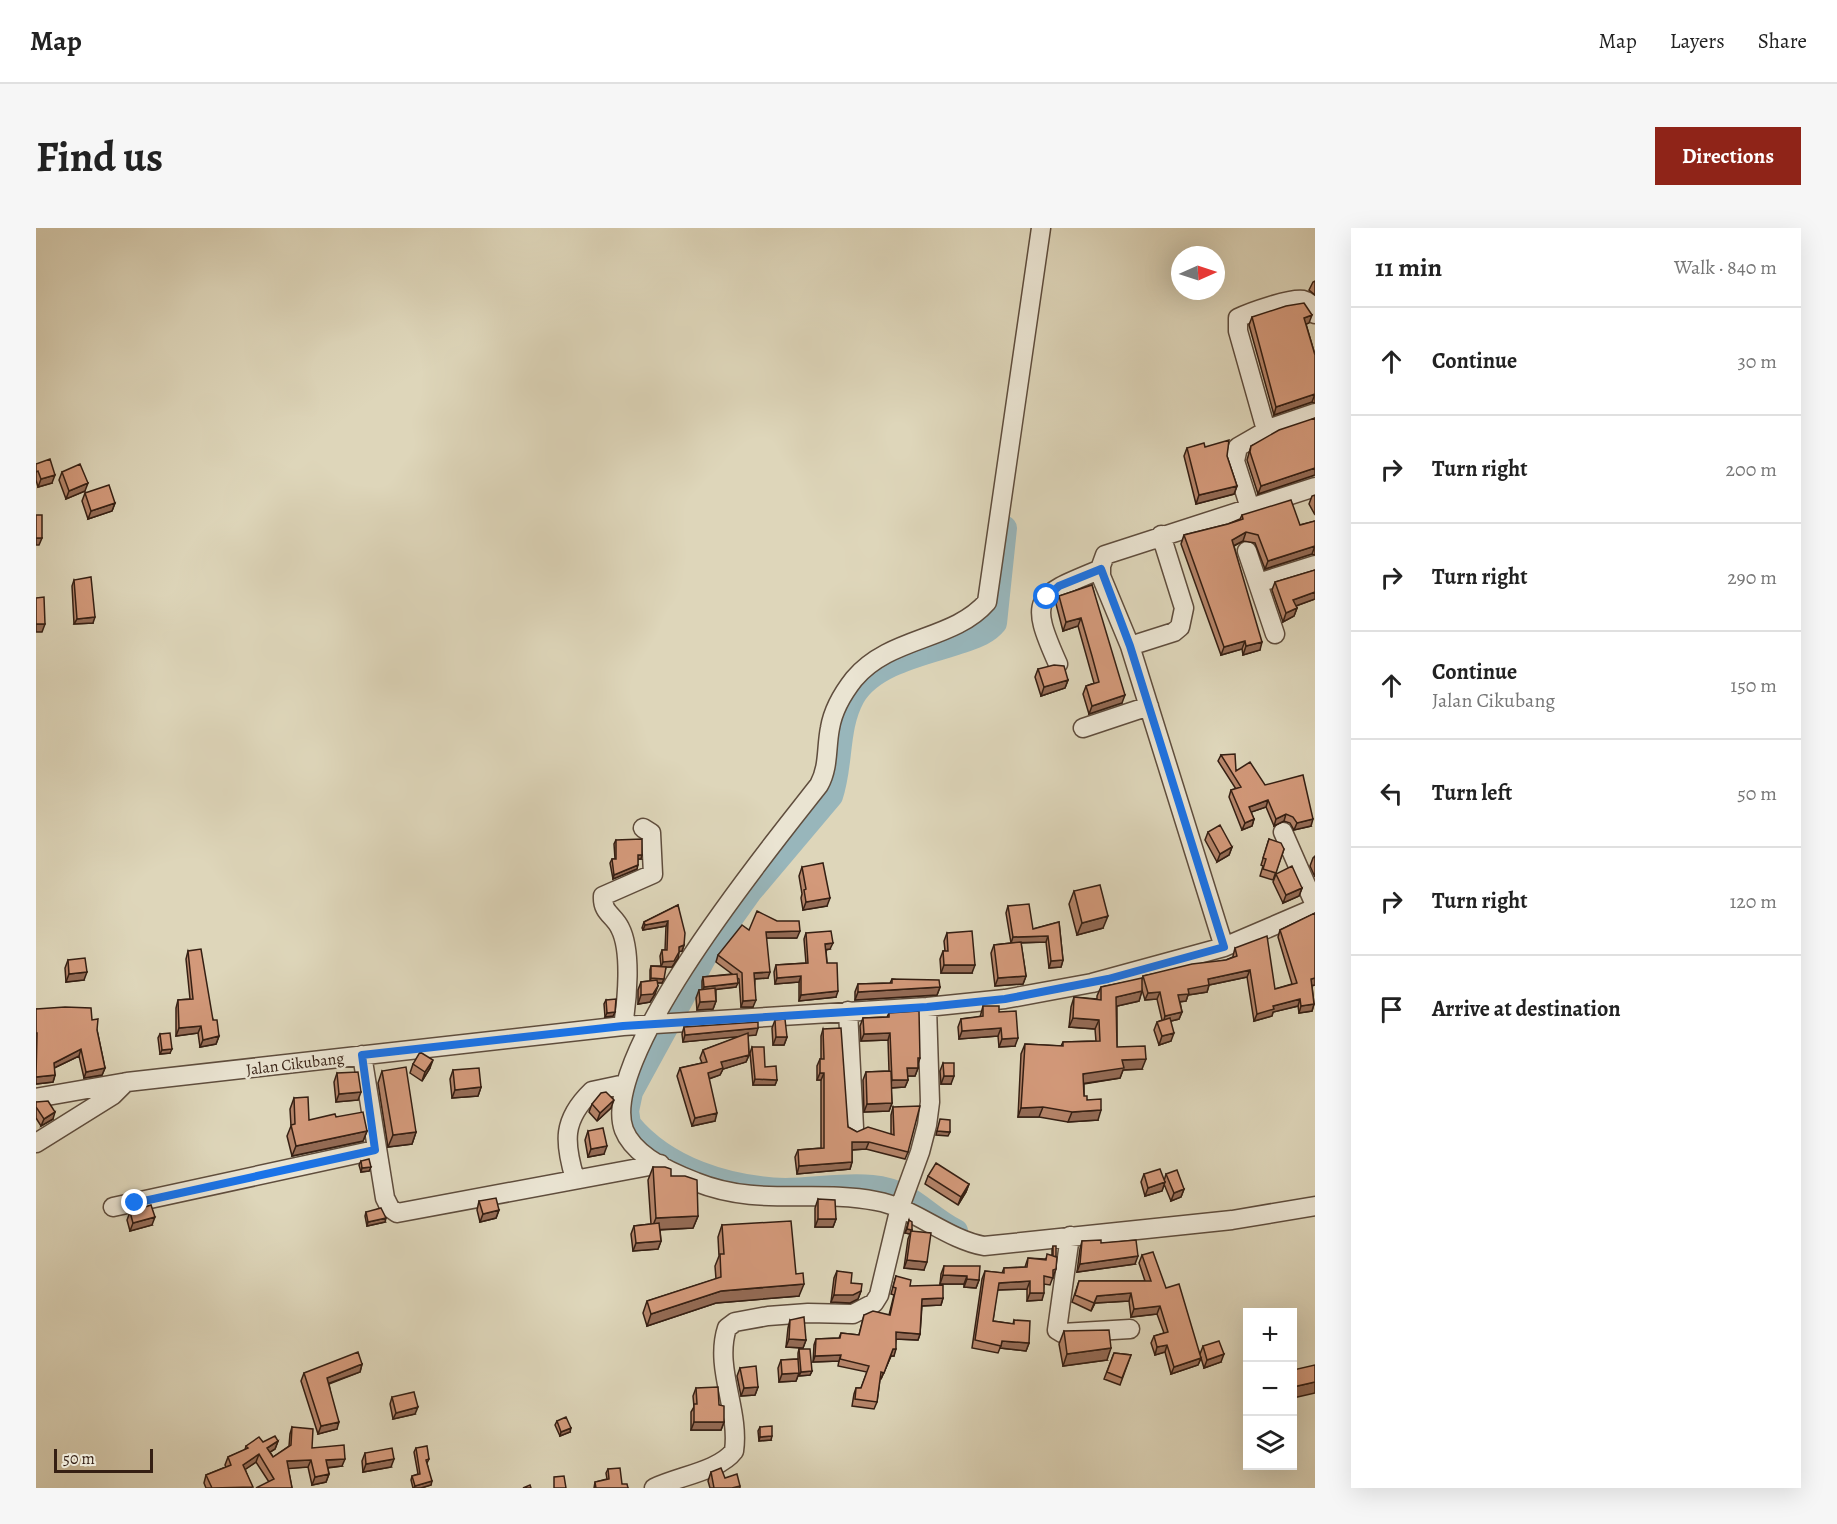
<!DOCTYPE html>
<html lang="en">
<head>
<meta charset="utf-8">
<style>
  body { margin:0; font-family:Alegreya,serif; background:#f6f6f6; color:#222 }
  .controls { position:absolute; right:18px; bottom:18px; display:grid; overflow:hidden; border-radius:0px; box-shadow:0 6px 24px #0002 }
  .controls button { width:54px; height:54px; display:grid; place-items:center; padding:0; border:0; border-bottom:2px solid #e0e0e0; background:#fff; color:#222; font:30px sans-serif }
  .compass { position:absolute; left:1135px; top:18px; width:54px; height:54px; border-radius:50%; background:#fff; box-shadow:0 6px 24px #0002; rotate:87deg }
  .scale { position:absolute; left:18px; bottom:15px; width:99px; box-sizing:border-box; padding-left:6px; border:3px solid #351f13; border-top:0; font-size:16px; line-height:21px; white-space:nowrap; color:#351f13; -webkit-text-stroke:4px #eae4d2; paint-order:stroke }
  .stop { position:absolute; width:18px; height:18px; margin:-14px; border:4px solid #1a73e8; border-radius:50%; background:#fff }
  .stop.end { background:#1a73e8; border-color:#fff; box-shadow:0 2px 6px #0008 }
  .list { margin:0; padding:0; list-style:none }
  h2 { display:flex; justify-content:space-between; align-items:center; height:78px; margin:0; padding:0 24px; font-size:26px }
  h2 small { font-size:20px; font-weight:400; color:#767676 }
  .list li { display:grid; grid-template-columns:39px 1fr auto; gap:18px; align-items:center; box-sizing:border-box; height:108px; padding:0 24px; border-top:2px solid #e0e0e0 }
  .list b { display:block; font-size:22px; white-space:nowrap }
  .list p { margin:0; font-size:20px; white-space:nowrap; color:#767676 }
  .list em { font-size:20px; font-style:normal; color:#767676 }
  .icon { flex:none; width:33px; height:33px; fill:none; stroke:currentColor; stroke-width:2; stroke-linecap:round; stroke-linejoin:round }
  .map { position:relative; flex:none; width:1279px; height:1260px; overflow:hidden; border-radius:0px }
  header { display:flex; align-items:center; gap:36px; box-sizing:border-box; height:84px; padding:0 30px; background:#fff; border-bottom:2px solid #e0e0e0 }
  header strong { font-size:28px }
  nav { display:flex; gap:33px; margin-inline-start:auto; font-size:21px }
  .intro { display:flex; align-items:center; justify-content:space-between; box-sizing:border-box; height:144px; padding:0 36px }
  h1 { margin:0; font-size:42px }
  .button { padding:15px 27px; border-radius:0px; background:#8f2418; color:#fff; font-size:21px; font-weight:700 }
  main { display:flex; gap:36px; padding:0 36px }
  aside { flex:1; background:#fff; border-radius:0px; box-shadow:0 6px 24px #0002 }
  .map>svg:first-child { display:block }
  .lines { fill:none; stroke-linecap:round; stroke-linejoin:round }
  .river { stroke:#98b6bb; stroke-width:24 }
  .minor-casing { stroke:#5f4d3d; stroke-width:21 }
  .minor { stroke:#eae4d2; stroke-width:18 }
  .wall { fill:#b58469; stroke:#351f13; stroke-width:1.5 }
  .shaded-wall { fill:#946b55; stroke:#351f13; stroke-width:1.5 }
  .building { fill:#d3997a; stroke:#351f13; stroke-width:1.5 }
  .route { stroke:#1a73e8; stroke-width:8 }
  .labels { text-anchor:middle; stroke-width:5; stroke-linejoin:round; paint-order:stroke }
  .street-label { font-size:16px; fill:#351f13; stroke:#eae4d2 }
</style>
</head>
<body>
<header>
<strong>Map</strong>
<nav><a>Map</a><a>Layers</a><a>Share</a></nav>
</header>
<div class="intro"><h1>Find us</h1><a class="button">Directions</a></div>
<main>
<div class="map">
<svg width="1279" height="1260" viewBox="0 0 1279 1260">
  <rect width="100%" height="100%" fill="#ded6ba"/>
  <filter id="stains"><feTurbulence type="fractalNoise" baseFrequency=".00333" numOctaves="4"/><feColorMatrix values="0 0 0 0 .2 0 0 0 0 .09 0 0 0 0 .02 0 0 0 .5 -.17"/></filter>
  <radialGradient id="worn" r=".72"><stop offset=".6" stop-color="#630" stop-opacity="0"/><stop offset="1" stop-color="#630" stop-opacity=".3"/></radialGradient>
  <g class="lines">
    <!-- river -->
    <path class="river" d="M920,1003C888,987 877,963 836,959C808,956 778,962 749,962C692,960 630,941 593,896L591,883L595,864L672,723L714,664L795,568C806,536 800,500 817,469C837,434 892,425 927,413C938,409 951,405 959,395L969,300"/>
    <!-- minor casing -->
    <g class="minor-casing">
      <path id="minor" d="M1005,0L951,374C917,413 854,408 818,451C807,465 797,482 794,500C790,520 793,539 783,557C736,617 561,830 588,902C598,928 636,945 660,954C722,979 779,961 840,973C879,980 910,1011 948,1018L1196,992L1279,978
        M1230,202L1202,103V90C1214,84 1254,70 1267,72C1275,74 1277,80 1279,86
        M1214,280L1199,233L1202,219L1235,200L1279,185
        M1211,323L1239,406
        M1222,355L1279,337
        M1094,418L1138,404L1144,399L1148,380L1125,307
        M1022,436C992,369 999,368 1065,341
        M1047,500L1113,478
        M1247,604L1279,677
        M1188,719L1094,418L1065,348V338L1069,327L1279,259
        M812,783L818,900
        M587,798C591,773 596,723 584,700C578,687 566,685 567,668L617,646L615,605L607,600
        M326,827L349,970L354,980L361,985L624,936
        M0,870L91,854L587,798L891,779L969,771L1056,755L1188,719L1279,680
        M0,915L77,867L90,854
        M539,951C528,914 526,892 556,863L589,856
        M77,979L339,922
        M1034,1008L1021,1102L1026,1105L1094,1101
        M618,1260C643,1248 683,1243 698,1223C704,1182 678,1140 691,1100L699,1094L732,1088L772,1085L817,1086L838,1075L843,1067L864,979L884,924L891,897L894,874L891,779"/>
    </g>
    <!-- minor -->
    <use href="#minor" class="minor"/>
  </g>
  <!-- wall -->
  <path class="wall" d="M1279,53V67L1273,62L1277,54Z
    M1216,89L1273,95L1270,96L1279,127V175L1276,174L1238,187L1213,97Z
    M1279,190V247L1222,266L1211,232L1215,218Z
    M1169,219L1191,228L1201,258L1198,266L1160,276L1148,228L1151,220Z
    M0,236L16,255L2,259L0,252Z
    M26,244L49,263L30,271L23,252Z
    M49,265L79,275L76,283L52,291L46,273Z
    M1279,267V287L1273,276L1276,268Z
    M1206,287L1264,297L1279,293V327L1276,326L1229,341L1219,315L1207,313L1198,318L1224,422L1207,427L1206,421L1185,427L1145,316L1148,307L1192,296L1204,291Z
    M1279,342V371L1260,378L1261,380L1258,388L1247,394L1236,362L1239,354Z
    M38,352L57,395L38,396L36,358Z
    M1056,357L1086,475L1053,486L1047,466L1050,458L1058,455L1042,398L1027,403L1020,376L1023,368Z
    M1002,441L1032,452L1029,460L1005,468L999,449Z
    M1185,527L1200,543L1229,557L1275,598L1258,602L1254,595L1248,593L1238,598L1230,579L1215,584L1218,591L1216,598L1206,602L1193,569L1195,562L1200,561L1182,533Z
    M1172,604L1196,619L1193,627L1181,634L1169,612Z
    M1233,611L1248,621L1237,652L1224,648L1227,638L1225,637Z
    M580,612L605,631H602L601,641L577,651L574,635L576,631H579L578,616Z
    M1279,628V649L1274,638L1277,630Z
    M766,639L791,678L767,682L765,670L766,666L763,648Z
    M1240,646L1266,660L1263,668L1247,675L1237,654Z
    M1038,663L1067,700L1041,707L1033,676Z
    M642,677L648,717L646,723H643L642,730L636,739H630L626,755H621L619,766L614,774L602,776V762L605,754L614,753V742L615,738H625L624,728L626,722H629L630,698L607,702L606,700L608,694Z
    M972,678L997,701L1023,694L1027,732L1025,739L1013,740L1010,714L985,715L990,748L987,756L959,758L955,725L958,717L975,715L970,685Z
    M1279,685V757L1276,758L1278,776L1276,783L1263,785L1262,778L1237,784L1236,788L1218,793L1211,749L1173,757L1171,764L1152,767L1150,773L1144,774L1146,784L1143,791L1135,793V813L1123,817L1118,802L1121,794L1126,792L1121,771L1109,772L1106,762L1103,773L1081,778V819L1106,841L1087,842L1084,850L1048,856V868L1051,872L1062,892L1032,894L1003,889H982L985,826L989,816L1025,818L1027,814L1060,813L1059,801L1033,799L1035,779L1038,769L1061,771V768L1065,759L1106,751L1107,748L1190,732L1197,729V728L1199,720L1239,761L1256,756L1242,709L1244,702Z
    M713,702L761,710H730L732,750L719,751L717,779H705L703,751L701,750L700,759L680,761V773L677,781L661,782L660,770L663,762H666V753L667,749L696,746L680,734L682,727Z
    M770,705L794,721L790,722L791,735L800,769L763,773V754L739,756L738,744L740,737L770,735L768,711Z
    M911,705L936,745H905L904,731L907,723H909L908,713Z
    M152,723L183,808L180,816L164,819L162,805L140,808V780L142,772L154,771L150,731Z
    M32,732L48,752L30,754L29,740Z
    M856,751L904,759L901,767L819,772V764L822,756L854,755Z
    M570,772L577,788L569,789L568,776Z
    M947,778L963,784L979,818L963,819L962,808L923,811L922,799L925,791L944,789Z
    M0,781L56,792L61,802L69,840L66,847L48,850L43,828L18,840L19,847L17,854L0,856Z
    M853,785L884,830L882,836V840L879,848H871L872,852L869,859L855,860L856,875L853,883L828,884L827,852L830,844L853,843L852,812L825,813L824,798L827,790L851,789Z
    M739,792L751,809L748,817H737L736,800Z
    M648,799L720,807H712L713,827L710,834L687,841L684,847L673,851L679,893L656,898L641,848L644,840L666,835L664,830L667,822L706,808L647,814L646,806Z
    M787,801L812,899L821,904L855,906V887L857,879L872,924L869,931L830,921L816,922V934L814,941L761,946L759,929L762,922L785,920V852H781V838L784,831H785V808Z
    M124,806L134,825L124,826L122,810Z
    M716,819L729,839L741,852L739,857H717L714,825Z
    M907,835L915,856H905L904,843Z
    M377,836L394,840L386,853L374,845Z
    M417,842L445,859L442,868L416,870L414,851Z
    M346,843L380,904L376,916L352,919L342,855Z
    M301,845L322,872L300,874L298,854Z
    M258,870L273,892L331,903L327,913L256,928L251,908L255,898L254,881Z
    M0,874L17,891L5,898L0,890Z
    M556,876L575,880L561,893L553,884Z
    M552,903L568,926L552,929L549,912Z
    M325,933L333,943L325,944L323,937Z
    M617,939L635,948L662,988L657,1000L624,1002L625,1013L622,1021L597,1023L595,1006L598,998L615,996L612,952Z
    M1108,946L1128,953L1130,946L1148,961L1145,969L1135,973L1128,956L1126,963L1109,968L1105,954Z
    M892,948L933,956L930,964L922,977L889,956Z
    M782,971L800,991L797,999H779V980Z
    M443,973L463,982L460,990L444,994L441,982Z
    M94,984L116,997L94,1003L91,992Z
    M330,984L349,994L331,998L329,988Z
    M873,992L876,1003L888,1042L868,1040L872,1011L874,1006L869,1005Z
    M686,997L760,1046L763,1068L680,1075L611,1098L607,1085L611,1073L680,1051L679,1038L683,1028L682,1009Z
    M1046,1013L1065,1015L1099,1036L1041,1044L1044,1021Z
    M1017,1018L1020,1041L1014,1057L1008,1056L1006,1072L991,1073V1061L961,1062L957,1093L977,1096L978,1092L993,1115L990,1123L964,1120L962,1125L936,1120L946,1051L949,1043L966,1045L968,1040L989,1039L992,1030L1009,1031L1016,1027V1022Z
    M1106,1027L1130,1060L1164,1126L1167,1118L1185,1134L1168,1140L1165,1130L1162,1137L1135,1146L1129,1124L1119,1127L1115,1115L1118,1108L1128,1105L1121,1086L1095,1089L1093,1073L1059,1075L1055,1083L1036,1074L1043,1053H1109L1103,1035Z
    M908,1038L943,1052L940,1060L928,1059V1056H904L905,1046Z
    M801,1043L825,1063L822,1071L814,1075L795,1074L798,1050Z
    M860,1048L874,1058L907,1070L905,1077L886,1078L884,1106L882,1112L860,1111L858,1128H855L845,1151H844L841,1174L838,1181L816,1178L818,1166L820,1160H825L831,1144L802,1138L803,1133L777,1134L778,1117L780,1111L803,1110L805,1105L823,1107L828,1087H853L858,1067L855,1066Z
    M754,1092L770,1112L767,1120L750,1119L752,1100Z
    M1028,1103L1071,1132L1027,1138L1023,1116Z
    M763,1121L776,1143L774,1147L763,1148V1145L760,1153L743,1154L742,1140L745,1132L762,1131V1125Z
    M1078,1125L1095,1127L1084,1157L1068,1151Z
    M326,1136L324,1144L293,1156L301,1201L282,1206L265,1153L268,1145Z
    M704,1140L722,1159L719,1167L705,1168L701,1148Z
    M660,1160L683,1177L688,1194L685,1202H655V1184L658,1179L657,1168Z
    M356,1169L379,1186L357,1191L354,1176Z
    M521,1193L534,1204L524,1208L519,1197Z
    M256,1199L276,1220L306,1238L292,1240L293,1246L290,1254L276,1257L272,1239L252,1240L256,1260L233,1254L220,1234L209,1241L216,1260H170L168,1255L170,1247L190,1239L189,1237L192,1229L209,1222L210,1218L227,1214L242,1213L239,1221L234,1224L237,1229L253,1218L254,1206Z
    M724,1199L735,1212L723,1213L722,1203Z
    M380,1220L393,1231L391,1235L395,1257L385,1260H377L375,1252L376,1248L382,1246L378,1224Z
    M329,1225L355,1239L327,1244L326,1233Z
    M572,1241L586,1256L592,1260H558L559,1254L571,1251L570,1245Z
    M675,1244L704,1258V1260H674L672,1253Z"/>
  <!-- shaded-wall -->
  <path class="shaded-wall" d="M1276,87L1273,95L1265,98L1268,90Z
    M1279,166L1276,174L1238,187L1240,179Z
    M1279,240V247L1222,266L1225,258Z
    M19,247L16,255L2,259L5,251Z
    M52,255L49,263L30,271L33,263Z
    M1201,258L1198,266L1160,276L1163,267Z
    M79,275L76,283L52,291L55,283Z
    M1210,304L1207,313L1193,320L1196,312Z
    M0,310H6L3,317H0Z
    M1279,318L1276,326L1229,341L1232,333Z
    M1279,364V371L1254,380L1257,372Z
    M1261,380L1258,388L1247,394L1250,385Z
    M59,389L57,395L38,396L41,391Z
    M1045,390L1042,398L1027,403L1030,394Z
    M0,396H9L6,404H0Z
    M1209,413L1206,421L1185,427L1188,419Z
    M1226,414L1224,422L1207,427L1210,418Z
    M1032,452L1029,460L1005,468L1008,459Z
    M1089,467L1086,475L1053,486L1056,478Z
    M1232,572L1230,579L1210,586L1213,579Z
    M1250,586L1248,593L1238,598L1240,591Z
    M1218,591L1216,598L1206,602L1209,595Z
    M1277,591L1275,598L1258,602L1261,595Z
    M1196,619L1193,627L1181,634L1184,626Z
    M602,627H606L605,631H600Z
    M602,637L601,641L577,651L578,647Z
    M1266,660L1263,668L1247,675L1250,667Z
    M794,670L791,678L767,682L770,674Z
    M1072,688L1067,700L1041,707L1046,695Z
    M632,693L630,698L607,702L609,697Z
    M764,703L761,710H728L730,704Z
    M1012,708L1010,714L975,715L977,709Z
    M797,715L794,721L787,722L789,716Z
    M648,717L646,723L641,724L643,719Z
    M643,724L642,730L636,739H625L627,734Z
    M1027,732L1025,739L1013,740L1015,733Z
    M908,737H939L936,745H905Z
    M1214,742L1211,749L1173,757L1171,764L1152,767L1150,773L1140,774L1142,767L1152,761L1172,751Z
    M51,744L48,752L30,754L33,746Z
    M734,744L732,750L716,751L718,745Z
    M765,748L763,754L739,756L741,750Z
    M990,748L987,756L959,758L962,750Z
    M615,750L628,751L626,755L614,754Z
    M1279,750V757L1272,758L1275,751Z
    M702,755L700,759L667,763L668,759Z
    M622,758L619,766L614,774L602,776L605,767Z
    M904,759L901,767L819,772L822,764Z
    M802,763L800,769L763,773L765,767Z
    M1106,763L1103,773L1077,779L1080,769Z
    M1124,764L1121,771L1109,772L1112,765Z
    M1264,771L1262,778L1237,784L1236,788L1218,793L1221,786L1237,778Z
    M720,772L717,779H705L707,773Z
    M680,773L677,781L661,782L664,774Z
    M1278,776L1276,783L1263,785L1265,778Z
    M579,784L577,788L569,789L571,785Z
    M1146,784L1143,791L1127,795L1129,788Z
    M1037,790L1063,792L1059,801L1033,799Z
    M165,798L162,805L140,808L143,800Z
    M722,800L720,807L647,814L649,807Z
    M965,800L962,808L923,811L926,803Z
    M854,805L852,812L825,813L828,806Z
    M1138,805L1135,813L1123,817L1126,808Z
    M183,808L180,816L164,819L167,812Z
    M740,809H751L748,817H737Z
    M982,810L979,818L963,819L966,811Z
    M45,821L43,828L16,841L18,835Z
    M136,821L134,825L124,826L126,822Z
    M713,827L710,834L687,841L684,847L669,852L672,845L685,834Z
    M1110,831L1106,841L1087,842L1084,850L1044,856L1047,846L1086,832Z
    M397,832L394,840L386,853L389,844Z
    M69,840L66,847L48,850L50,844Z
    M871,840H882L879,848H868Z
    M784,845H788L785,852H781Z
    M19,847L17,854L0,856V849Z
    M908,848H918L915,856H905Z
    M719,851L741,852L739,857H717Z
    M856,852H872L869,859L853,860Z
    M445,859L442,868L416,870L419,862Z
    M325,864L322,872L300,874L303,866Z
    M578,872L575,880L561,893L564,885Z
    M856,875L853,883L828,884L831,876Z
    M1007,879L1003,889H982L985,880Z
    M1065,882L1062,892L1032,894L1036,884Z
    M19,884L17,891L5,898L8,891Z
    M681,885L679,893L656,898L659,890Z
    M331,903L327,913L256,928L260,918Z
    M901,903L914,904L912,908L900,907Z
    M380,904L376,916L352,919L357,907Z
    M816,914H833L830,921L813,922Z
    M571,918L568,926L552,929L555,921Z
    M816,934L814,941L761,946L763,938Z
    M335,939L333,943L325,944L326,940Z
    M1129,954L1126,963L1109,968L1112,960Z
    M933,956L930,964L922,977L925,969Z
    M1148,961L1145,969L1135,973L1138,965Z
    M463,982L460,990L444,994L447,986Z
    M662,988L657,1000L615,1002L620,990Z
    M119,989L116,997L94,1003L97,995Z
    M350,990L349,994L331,998L332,994Z
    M782,991H800L797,999H779Z
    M871,1001L876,1002L874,1006L875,1003L874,1006L869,1005Z
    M625,1013L622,1021L597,1023L600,1015Z
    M1102,1028L1099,1036L1041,1044L1044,1036Z
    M871,1032L891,1034L888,1042L868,1040Z
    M907,1047L931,1048L928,1056H904Z
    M931,1051L943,1052L940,1060L928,1059Z
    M994,1053L991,1061L960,1062L963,1055Z
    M768,1056L763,1068L680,1075L611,1098L615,1086L685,1063Z
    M825,1063L822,1071L814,1075L795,1074L798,1067Z
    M994,1065H1008L1006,1072L991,1073Z
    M1095,1065L1093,1073L1059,1075L1055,1083L1061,1068Z
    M907,1070L905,1077L884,1078L886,1071Z
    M1124,1078L1121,1086L1095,1089L1098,1081Z
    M860,1104L884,1106L882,1112L858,1111Z
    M753,1111L770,1112L767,1120L750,1119Z
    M966,1113L993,1115L990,1123L964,1120Z
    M1131,1117L1129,1124L1119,1127L1121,1119Z
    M1075,1120L1071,1132L1027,1138L1031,1126Z
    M857,1121H860L858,1128H855L845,1151Z
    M1188,1126L1185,1134L1168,1140L1171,1132Z
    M805,1127L803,1133L777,1134L779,1128Z
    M1165,1130L1162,1137L1135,1146L1138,1139Z
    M326,1136L324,1144L288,1157L291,1150Z
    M776,1143L774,1147L763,1148L765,1144Z
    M763,1145L760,1153L743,1154L746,1146Z
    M1279,1154V1165L1257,1170V1159Z
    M722,1159L719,1167L705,1168L708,1160Z
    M382,1179L379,1186L357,1191L360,1185Z
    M303,1194L301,1201L282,1206L285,1198Z
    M658,1194H688L685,1202H655Z
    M535,1200L534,1204L524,1208L525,1204Z
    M736,1208L735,1212L723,1213L724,1209Z
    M242,1213L239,1221L228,1228L231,1220Z
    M223,1226L220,1234L204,1245L207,1237Z
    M309,1231L306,1238L288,1240L290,1232Z
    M358,1231L355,1239L327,1244L330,1236Z
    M275,1232L272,1239L248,1241L251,1233Z
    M293,1246L290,1254L276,1257L279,1249Z
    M396,1253L395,1257L385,1260H378L379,1258Z"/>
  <!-- building -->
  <path class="building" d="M1268,75L1276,87L1268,90L1279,127V166L1240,179L1216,89L1250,78Z
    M1279,190V240L1225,258L1214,224L1215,218L1243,202Z
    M1193,212L1191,228L1201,258L1163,267L1151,220L1168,215L1169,219Z
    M14,231L19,247L5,251L2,243L0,244V236Z
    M44,236L52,255L33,263L26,244Z
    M73,257L79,275L55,283L49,265Z
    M1255,272L1264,297L1279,293V318L1232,333L1222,307L1210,304L1196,312L1226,414L1210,418L1209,413L1188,419L1148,307L1192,296L1207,291L1206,287Z
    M0,287H6V310H0Z
    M1279,342V364L1257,372L1261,380L1250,385L1239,354Z
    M55,349L59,389L41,391L38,352Z
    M1056,357L1089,467L1056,478L1050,458L1063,454L1056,428L1045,390L1030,394L1023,368Z
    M8,369L9,396H0V370Z
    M1018,437L1028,438L1032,452L1008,459L1002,441Z
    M1199,526L1200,543L1214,534L1229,557L1267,547L1277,591L1261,595L1257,589L1250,586L1240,591L1232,572L1213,579L1218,591L1209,595L1195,562L1205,559L1185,527Z
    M1184,597L1196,619L1184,626L1172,604Z
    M606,611V627H602V637L578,647L576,631H580V612Z
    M1233,611L1245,615L1248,621L1240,645L1227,641L1230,631L1227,630Z
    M787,635L794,670L770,674L768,662L770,661L766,639Z
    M1256,638L1266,660L1250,667L1240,646Z
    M1064,657L1072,688L1046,695L1038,663Z
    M993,676L997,701L1023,694L1027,732L1015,733L1012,708L977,709L972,678Z
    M642,677L649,705L648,717L643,719V724L638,733L627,734L626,722H631L632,693L609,697L608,694Z
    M721,683L741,693H763L764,703L730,704L734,744L718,745L720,772L707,773L706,745L682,727L706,697L713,702Z
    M1279,685V750L1275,751L1278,776L1265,778L1264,771L1237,778L1238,781L1221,786L1214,742L1172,751L1173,757L1152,761L1153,766L1142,767L1146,784L1129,788L1124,764L1112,765L1107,748L1156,736L1190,732L1201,728L1199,720L1231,708L1239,761L1261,755L1244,702Z
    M795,703L797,715L789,716L791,735H801L802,763L765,767V748L741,750L740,737L772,735L770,705Z
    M936,703L939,737H908L907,723H912L911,705Z
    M985,714L990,748L962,750L958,717Z
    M165,721L177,792H181L183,808L167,812L165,798L143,800L142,772L157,771L152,723Z
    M49,730L51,744L33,746L32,732Z
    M615,738L630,739L628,751L615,750Z
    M701,746L702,755L668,759L667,749Z
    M1106,750V763L1080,769L1081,819L1109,818L1110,831L1086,832L1088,840L1047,846L1048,868H1051V872L1065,871V882L1036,884L1007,879L985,880L989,816L1027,818V814L1064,813L1063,792L1037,790L1038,769L1065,772V759Z
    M856,751L903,752L904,759L822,764V756L856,755Z
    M621,752L622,758L617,766L605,767V754Z
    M679,760L680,773L664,774L663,762Z
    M580,771L579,784L571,785L570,772Z
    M947,778H963V784L980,783L982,810L966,811L965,800L926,803L925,791L947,788Z
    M29,779L55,780L56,792L62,791L61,802L69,840L50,844L45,821L18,835L19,847L0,849L1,805H0V781Z
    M883,783L884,830H882V840H871L872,852H856L854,805L828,806L827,790L853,789V785Z
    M1134,790L1138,805L1126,808L1121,794Z
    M749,791L751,809H740L739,792Z
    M722,794V800L649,807L648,799Z
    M805,800L812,899L821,904L832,899L858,907L857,879L884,878L872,924L833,914H816V934L763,938L762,922L788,920V845H784V831H788L787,801Z
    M134,805L136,821L126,822L124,806Z
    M712,805L713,827L685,834L687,840L672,845L681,885L659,890L644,840L671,834L667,822Z
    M716,819H728L729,839L740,838L741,852L719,851Z
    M384,824L397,832L389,844L377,836Z
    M907,835H918V848H908Z
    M370,839L380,904L357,907L346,843Z
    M443,840L445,859L419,862L417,842Z
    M855,843L856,875L831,876L830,844Z
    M322,844L325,864L303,866L301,845Z
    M570,864L578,872L564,885L556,876L565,865Z
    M272,869L273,892L299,886L300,889L327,884L331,903L260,918L255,897L259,896L258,870Z
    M12,873L19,884L8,891L0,879V874Z
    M904,891L914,892V904L901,903Z
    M567,900L571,918L555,921L552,903Z
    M333,931L335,939L326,940L325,933Z
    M900,935L933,956L925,969L892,948Z
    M617,939H629L635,941V948H649L661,952L662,988L620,990Z
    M1124,941L1129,954L1112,960L1108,946Z
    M1141,942L1148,961L1138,965L1130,946Z
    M460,970L463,982L447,986L443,973Z
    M782,971L799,972L800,991H782Z
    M115,977L119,989L97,995L94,984Z
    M345,980L350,990L332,994L330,984Z
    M873,992L876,994V1002L871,1001Z
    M755,993L760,1046L767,1045L768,1056L685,1063L615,1086L611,1073L685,1049L684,1026H688L686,997Z
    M623,995L625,1013L600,1015L598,998Z
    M875,1003L895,1005L891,1034L871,1032Z
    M1065,1012V1015L1100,1012L1102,1028L1044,1036L1046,1013Z
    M1017,1018H1020V1029L1017,1028Z
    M1117,1024L1130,1060L1143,1056L1165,1130L1138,1139L1131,1117L1121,1119L1118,1108L1132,1104L1124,1078L1098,1081L1095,1065L1061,1068L1058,1075L1039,1067L1043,1053H1115L1106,1027Z
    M1011,1026L1021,1029L1020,1041L1017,1042V1050L1008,1048V1065H994V1053L963,1055L957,1093L978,1096V1092L994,1093L993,1115L966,1113L965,1118L939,1112L949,1043L968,1045V1040L991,1039L992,1030L1010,1032Z
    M908,1038H944L943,1052L931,1051V1048L907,1047Z
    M801,1043L816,1045L815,1055L826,1056L825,1063L817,1067H798Z
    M860,1048L875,1052L874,1058L907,1057V1070L886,1071L884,1106L860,1104V1121H857L848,1145L845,1144L841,1174L819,1171L820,1160H825L833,1138L804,1131L805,1127L779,1128L780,1111L804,1110L805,1105L823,1107L828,1087L837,1083L854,1087L860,1060L857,1059Z
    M768,1089L770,1112L753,1111L754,1092Z
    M1073,1102L1075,1120L1031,1126L1028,1103Z
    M1183,1113L1188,1126L1171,1132L1167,1118Z
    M763,1121H774L776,1143L765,1144Z
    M322,1124L326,1136L291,1150L303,1194L285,1198L268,1145Z
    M1078,1125L1095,1127L1086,1150L1071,1144Z
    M762,1131L763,1145L746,1146L745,1132Z
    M1279,1137V1154L1257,1159V1142Z
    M720,1138L722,1159L708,1160L704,1140Z
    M682,1159L683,1177L688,1178V1194H658V1176H661L660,1160Z
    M378,1164L382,1179L360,1185L356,1169Z
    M530,1189L535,1200L525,1204L521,1193Z
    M736,1198V1208L724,1209V1199Z
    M256,1199L277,1201L276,1220L308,1217L309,1231L290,1232L293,1246L279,1249L275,1232L251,1233L256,1260H220L238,1251L223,1226L207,1237L217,1259L176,1260L170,1247L195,1237L192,1229L212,1220L210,1218L223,1209L227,1214L239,1208L242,1213L231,1220L237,1229L255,1217Z
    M391,1218L393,1231L390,1232L396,1253L379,1258L376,1248L384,1246L380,1220Z
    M356,1220L358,1231L330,1236L329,1225Z
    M584,1240L586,1256H591L592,1260H560L559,1254L573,1251L572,1241Z
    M685,1240L689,1250L701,1246L704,1258L696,1260H678L675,1244Z
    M528,1248L530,1260H518V1249Z
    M494,1257L495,1260H487Z"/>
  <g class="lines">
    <!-- route -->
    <path class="route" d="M99,975L339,922L326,827L587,798L891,779L969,771L1072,751L1188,719L1094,418L1065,341L1023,358L1011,369"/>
  </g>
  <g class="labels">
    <!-- street labels -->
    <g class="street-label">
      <text transform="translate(259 835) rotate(-7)" y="6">Jalan Cikubang</text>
    </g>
  </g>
  <rect width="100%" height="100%" filter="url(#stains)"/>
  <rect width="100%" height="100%" fill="url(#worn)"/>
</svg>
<div class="controls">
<button>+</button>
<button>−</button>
<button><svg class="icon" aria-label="layers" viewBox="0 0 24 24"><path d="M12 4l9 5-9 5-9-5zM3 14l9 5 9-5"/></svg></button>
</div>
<svg class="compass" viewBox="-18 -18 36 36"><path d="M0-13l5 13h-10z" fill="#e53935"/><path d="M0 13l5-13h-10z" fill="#767676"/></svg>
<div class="scale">50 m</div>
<div class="stop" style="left:1011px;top:369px"></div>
<div class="stop end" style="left:99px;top:975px"></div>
</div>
<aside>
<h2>11 min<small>Walk · 840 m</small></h2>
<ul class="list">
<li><svg class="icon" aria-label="ahead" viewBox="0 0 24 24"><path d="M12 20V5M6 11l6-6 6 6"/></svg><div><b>Continue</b></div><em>30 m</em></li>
<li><svg class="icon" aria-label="right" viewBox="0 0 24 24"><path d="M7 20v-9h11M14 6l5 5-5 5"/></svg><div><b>Turn right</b></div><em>200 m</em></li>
<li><svg class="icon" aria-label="right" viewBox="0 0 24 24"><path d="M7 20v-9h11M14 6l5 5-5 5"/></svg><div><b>Turn right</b></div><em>290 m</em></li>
<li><svg class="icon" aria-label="ahead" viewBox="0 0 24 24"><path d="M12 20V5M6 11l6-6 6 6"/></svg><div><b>Continue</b><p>Jalan Cikubang</p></div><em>150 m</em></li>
<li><svg class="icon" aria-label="left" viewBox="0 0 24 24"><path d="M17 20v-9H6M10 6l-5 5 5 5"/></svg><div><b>Turn left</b></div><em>50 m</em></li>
<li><svg class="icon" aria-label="right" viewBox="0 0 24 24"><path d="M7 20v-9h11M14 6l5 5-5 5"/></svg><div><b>Turn right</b></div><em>120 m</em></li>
<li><svg class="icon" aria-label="arrive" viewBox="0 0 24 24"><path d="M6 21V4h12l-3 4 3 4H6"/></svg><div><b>Arrive at destination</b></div></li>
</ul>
</aside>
</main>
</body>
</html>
